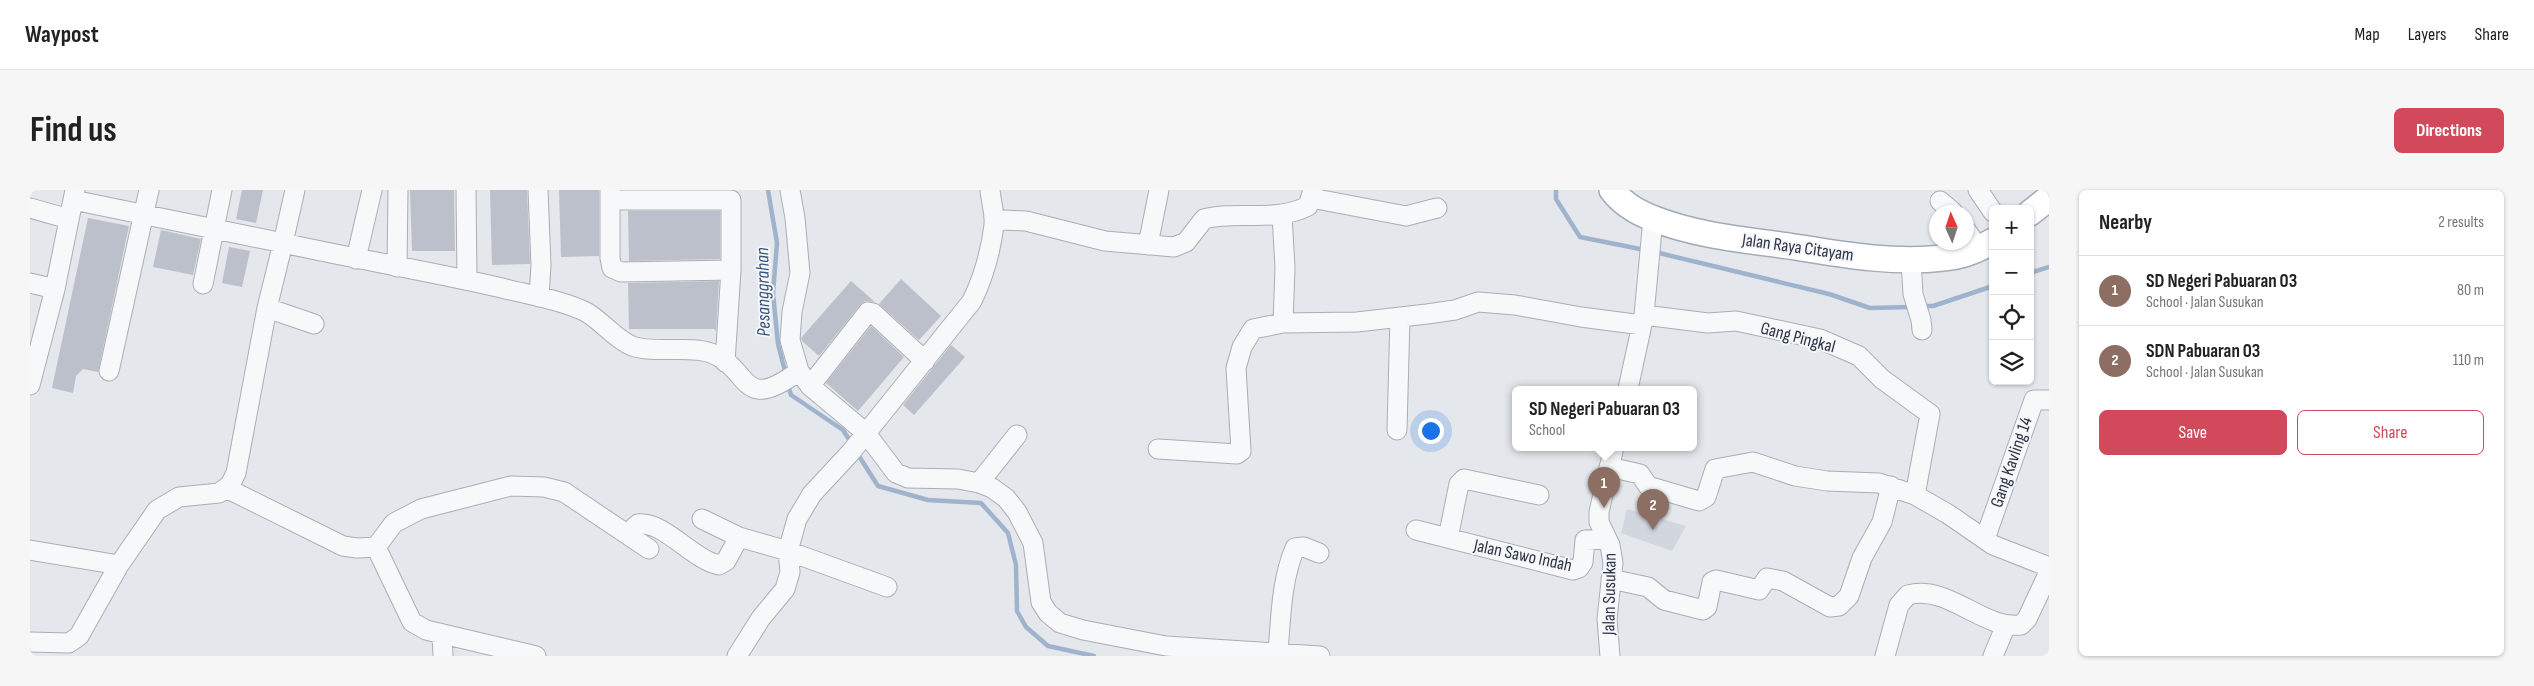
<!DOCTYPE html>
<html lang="en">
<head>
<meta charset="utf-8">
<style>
  body { margin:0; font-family:"Sofia Sans Condensed",sans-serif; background:#f6f6f6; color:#222 }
  .controls { position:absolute; right:15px; top:15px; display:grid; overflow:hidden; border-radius:8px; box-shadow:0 1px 4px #0004 }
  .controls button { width:45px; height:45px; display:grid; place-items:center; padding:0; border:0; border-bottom:1px solid #e0e0e0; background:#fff; color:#222; font:25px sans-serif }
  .compass { position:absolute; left:1899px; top:15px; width:45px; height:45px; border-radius:50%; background:#fff; box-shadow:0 1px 4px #0004; rotate:357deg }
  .you { position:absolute; left:1400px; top:240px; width:18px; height:18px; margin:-12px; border:4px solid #fff; border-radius:50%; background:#1a73e8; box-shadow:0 0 0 8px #1a73e833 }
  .badge { display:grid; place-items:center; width:32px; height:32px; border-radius:50%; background:#d1495b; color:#fff; font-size:16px; font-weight:700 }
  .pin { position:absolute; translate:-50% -41px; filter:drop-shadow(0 1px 2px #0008) }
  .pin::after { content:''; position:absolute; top:26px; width:18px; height:15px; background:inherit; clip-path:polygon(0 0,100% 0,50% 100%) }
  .popup { position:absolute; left:1482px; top:196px; width:185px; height:65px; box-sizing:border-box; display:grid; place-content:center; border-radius:8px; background:#fff; filter:drop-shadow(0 1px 4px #0005); font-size:16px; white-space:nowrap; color:#767676 }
  .popup b { font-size:19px; color:#222 }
  .popup::after { content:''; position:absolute; left:50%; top:100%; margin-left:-10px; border:10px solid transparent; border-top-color:#fff }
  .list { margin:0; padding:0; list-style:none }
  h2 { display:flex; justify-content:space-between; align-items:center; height:65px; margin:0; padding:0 20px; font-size:21px }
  h2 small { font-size:16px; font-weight:400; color:#767676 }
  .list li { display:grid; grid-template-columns:32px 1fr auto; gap:15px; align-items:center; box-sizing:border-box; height:70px; padding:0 20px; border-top:1px solid #e0e0e0 }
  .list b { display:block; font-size:19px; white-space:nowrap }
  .list p { margin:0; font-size:16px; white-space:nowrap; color:#767676 }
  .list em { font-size:16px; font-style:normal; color:#767676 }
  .actions { display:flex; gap:10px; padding:15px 20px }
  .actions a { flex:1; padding:11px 0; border:1px solid #d1495b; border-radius:8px; text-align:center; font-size:18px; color:#d1495b }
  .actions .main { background:#d1495b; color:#fff }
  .icon { flex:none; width:28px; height:28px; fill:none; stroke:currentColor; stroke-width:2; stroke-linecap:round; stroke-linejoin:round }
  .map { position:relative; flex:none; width:2019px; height:466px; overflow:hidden; border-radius:8px }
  header { display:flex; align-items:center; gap:30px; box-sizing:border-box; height:70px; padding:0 25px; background:#fff; border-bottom:1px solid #e0e0e0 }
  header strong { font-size:24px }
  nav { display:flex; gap:28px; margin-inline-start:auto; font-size:18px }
  .intro { display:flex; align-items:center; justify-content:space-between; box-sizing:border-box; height:120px; padding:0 30px }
  h1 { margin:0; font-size:35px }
  .button { padding:12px 22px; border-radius:8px; background:#d1495b; color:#fff; font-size:18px; font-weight:700 }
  main { display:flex; gap:30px; padding:0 30px }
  aside { flex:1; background:#fff; border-radius:8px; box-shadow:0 1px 4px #0004 }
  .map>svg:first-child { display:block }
  .built { fill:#d2d6de }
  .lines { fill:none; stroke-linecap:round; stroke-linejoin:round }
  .stream { stroke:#9fb4cc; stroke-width:4.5 }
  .building { fill:#bbc0ca }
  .minor-casing { stroke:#a9aeb7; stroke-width:21 }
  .major-casing { stroke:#a3abb8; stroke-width:28 }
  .minor { stroke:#f7f8fa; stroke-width:19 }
  .major { stroke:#fff; stroke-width:25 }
  .labels { text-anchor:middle; stroke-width:4; stroke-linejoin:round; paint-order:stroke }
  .street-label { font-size:18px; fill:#2b3445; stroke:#f4f6f9 }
  .water-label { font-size:19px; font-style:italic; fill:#34527a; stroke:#f4f6f9 }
</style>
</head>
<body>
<header>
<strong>Waypost</strong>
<nav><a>Map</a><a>Layers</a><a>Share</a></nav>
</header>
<div class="intro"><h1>Find us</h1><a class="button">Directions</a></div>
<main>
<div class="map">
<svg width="2019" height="466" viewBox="0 0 2019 466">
  <rect width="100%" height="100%" fill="#e4e7ec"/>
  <!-- built -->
  <path class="built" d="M1597,319L1656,336L1642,361L1591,343Z"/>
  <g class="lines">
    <!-- stream -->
    <path class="stream" d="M738,0L747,53L743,103L748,154L756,185
      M1526,0V9L1550,47L1615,60
      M1625,62L1799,104L1840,118L1882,117
      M2000,83L2019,77
      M1892,116H1903L1963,96
      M758,195L761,205L813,240L822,254
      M827,263L848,296L898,310L951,313L978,343L986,375L987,421L996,437L1018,456L1064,466"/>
  </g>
  <!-- building -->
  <path class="building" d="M212,0H233L226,33L206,29Z
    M380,0H424L425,61H382Z
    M460,0H497L500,74L462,75Z
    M529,0H569V66L531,67Z
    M598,21H690V69L599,71Z
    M58,28L99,36L68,182L53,179L46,186L43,203L22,198Z
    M131,40L171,49L163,85L123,77Z
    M199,57L220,61L212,97L192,93Z
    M871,89L911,126L889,150L849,114Z
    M689,91L686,141L684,139H599L598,93Z
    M821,91L845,112L835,111L830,115L789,166L772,151L771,148Z
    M841,136L874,167L828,221L796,193Z
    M921,155L935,167L884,225L873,215Z"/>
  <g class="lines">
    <!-- minor casing -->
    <g class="minor-casing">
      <path id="minor" d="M436,0L437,90
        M508,0L511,75L509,107
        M580,0V68L582,78L591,82L701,80
        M760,0L765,28L770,83L762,122L760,150L769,181L780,196L835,242L866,283L878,288L928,289L949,293L962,298L976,308L987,322L1003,353L1011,412L1018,423L1030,433L1053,440L1136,456L1290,466
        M1948,0L1963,22
        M1281,8L1376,26L1407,18
        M43,10L253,53L265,0
        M581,10H701V80L695,172
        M1910,11L1923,22
        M0,18L39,29
        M1252,25L1255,78L1253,133L1327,132L1397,124L1425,120L1448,112L1485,115L1551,127L1612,135
        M964,33L974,30L996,31L1075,51L1144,57L1156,52L1174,29C1208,20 1245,33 1278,16L1283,0
        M1936,40L1949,59
        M1118,55L1129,0
        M326,69L342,0
        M1881,70L1883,104L1891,130L1892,140
        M367,77L368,0
        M0,93L25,99
        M173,94L192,0
        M237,118L284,134
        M1614,125L1678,133L1706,131L1790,149L1829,166L1852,189L1900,224L1885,305
        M79,181L119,0
        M0,195L25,99L45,0
        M780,196L838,122L843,123L895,171
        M1598,199L1614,125L1623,29
        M1367,240L1370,127
        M1128,259L1207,264L1211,261L1206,178L1212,157L1223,139L1253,133
        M1579,277L1610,284L1618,296L1669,311L1676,307L1685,279L1723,272L1765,286L1797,291L1849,293L1885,305L1918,324L1963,355L2019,377
        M949,293L987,245
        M196,298L313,356L327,358L346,357
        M672,329L709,347L758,361L857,397
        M1386,340L1543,380L1549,378L1553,372L1555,350L1577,349
        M598,343L608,334C634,331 663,370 689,375L696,371L709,347
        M1418,348L1429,294L1434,289L1509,305
        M1955,349L2004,210H2019
        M346,357L364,333L391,319L481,296L514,297L534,302L619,359
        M346,357L382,432L396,440L506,466
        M0,360L89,375
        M1581,389L1618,397L1634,410L1673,420L1677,417L1682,392L1686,390L1729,400L1737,388L1753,391L1800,417L1809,416L1819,406L1832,368L1852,332L1861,296
        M412,444L413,466
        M0,452L39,453L49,446L89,375L127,320L149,307L189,303L200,295L206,283L237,118L253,53C325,69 399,81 472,98C499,105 531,110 556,122C572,131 585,149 602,156C624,164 660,155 681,163C721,178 710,225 769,181
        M1248,462C1251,427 1251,391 1265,358L1274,357L1289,363
        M707,466L731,428L755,399L760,382L758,361L767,329L782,304L821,262L942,111C953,88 961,60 964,35C965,24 961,11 960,0
        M1580,466L1577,429L1583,373L1580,355L1569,332V322L1584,257
        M1855,466L1869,415L1878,405C1918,394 1953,440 1991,435L1997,429L2019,382
        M1963,466L1976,435"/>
    </g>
    <!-- major casing -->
    <g class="major-casing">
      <path id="major" d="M1582,0C1592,13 1606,22 1622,28C1663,45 1715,50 1759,56C1809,64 1862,74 1913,68C1931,67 1948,60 1963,51
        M2000,23L2019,8"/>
    </g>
    <!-- minor -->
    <use href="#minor" class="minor"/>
    <!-- major -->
    <use href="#major" class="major"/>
  </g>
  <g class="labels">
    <!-- street labels -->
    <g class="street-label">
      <text transform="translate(1768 57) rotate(8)" y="6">Jalan Raya Citayam</text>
      <text transform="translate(1768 147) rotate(15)" y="6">Gang Pingkal</text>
      <text transform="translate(1981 272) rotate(-71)" y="6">Gang Kavling 14</text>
      <text transform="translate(1493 365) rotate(12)" y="6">Jalan Sawo Indah</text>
      <text transform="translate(1579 404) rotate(-89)" y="6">Jalan Susukan</text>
    </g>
    <!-- water labels -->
    <g class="water-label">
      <text transform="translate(732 102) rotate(-91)" y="7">Pesanggrahan</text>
    </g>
  </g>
</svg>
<div class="controls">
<button>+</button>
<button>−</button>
<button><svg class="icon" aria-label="locate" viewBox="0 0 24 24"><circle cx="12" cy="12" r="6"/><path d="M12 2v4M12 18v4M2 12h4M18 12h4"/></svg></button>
<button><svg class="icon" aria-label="layers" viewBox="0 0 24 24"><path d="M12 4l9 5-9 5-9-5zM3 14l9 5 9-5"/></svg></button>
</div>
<svg class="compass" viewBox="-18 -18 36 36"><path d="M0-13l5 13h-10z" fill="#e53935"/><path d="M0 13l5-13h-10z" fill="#767676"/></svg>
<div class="you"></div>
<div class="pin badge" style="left:1574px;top:318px;background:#8d6e63">1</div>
<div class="popup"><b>SD Negeri Pabuaran 03</b>School</div>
<div class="pin badge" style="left:1623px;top:340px;background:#8d6e63">2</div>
</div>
<aside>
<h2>Nearby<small>2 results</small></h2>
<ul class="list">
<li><span class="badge" style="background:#8d6e63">1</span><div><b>SD Negeri Pabuaran 03</b><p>School · Jalan Susukan</p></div><em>80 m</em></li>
<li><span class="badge" style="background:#8d6e63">2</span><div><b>SDN Pabuaran 03</b><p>School · Jalan Susukan</p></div><em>110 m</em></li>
</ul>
<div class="actions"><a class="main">Save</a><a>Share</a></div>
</aside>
</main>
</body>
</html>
